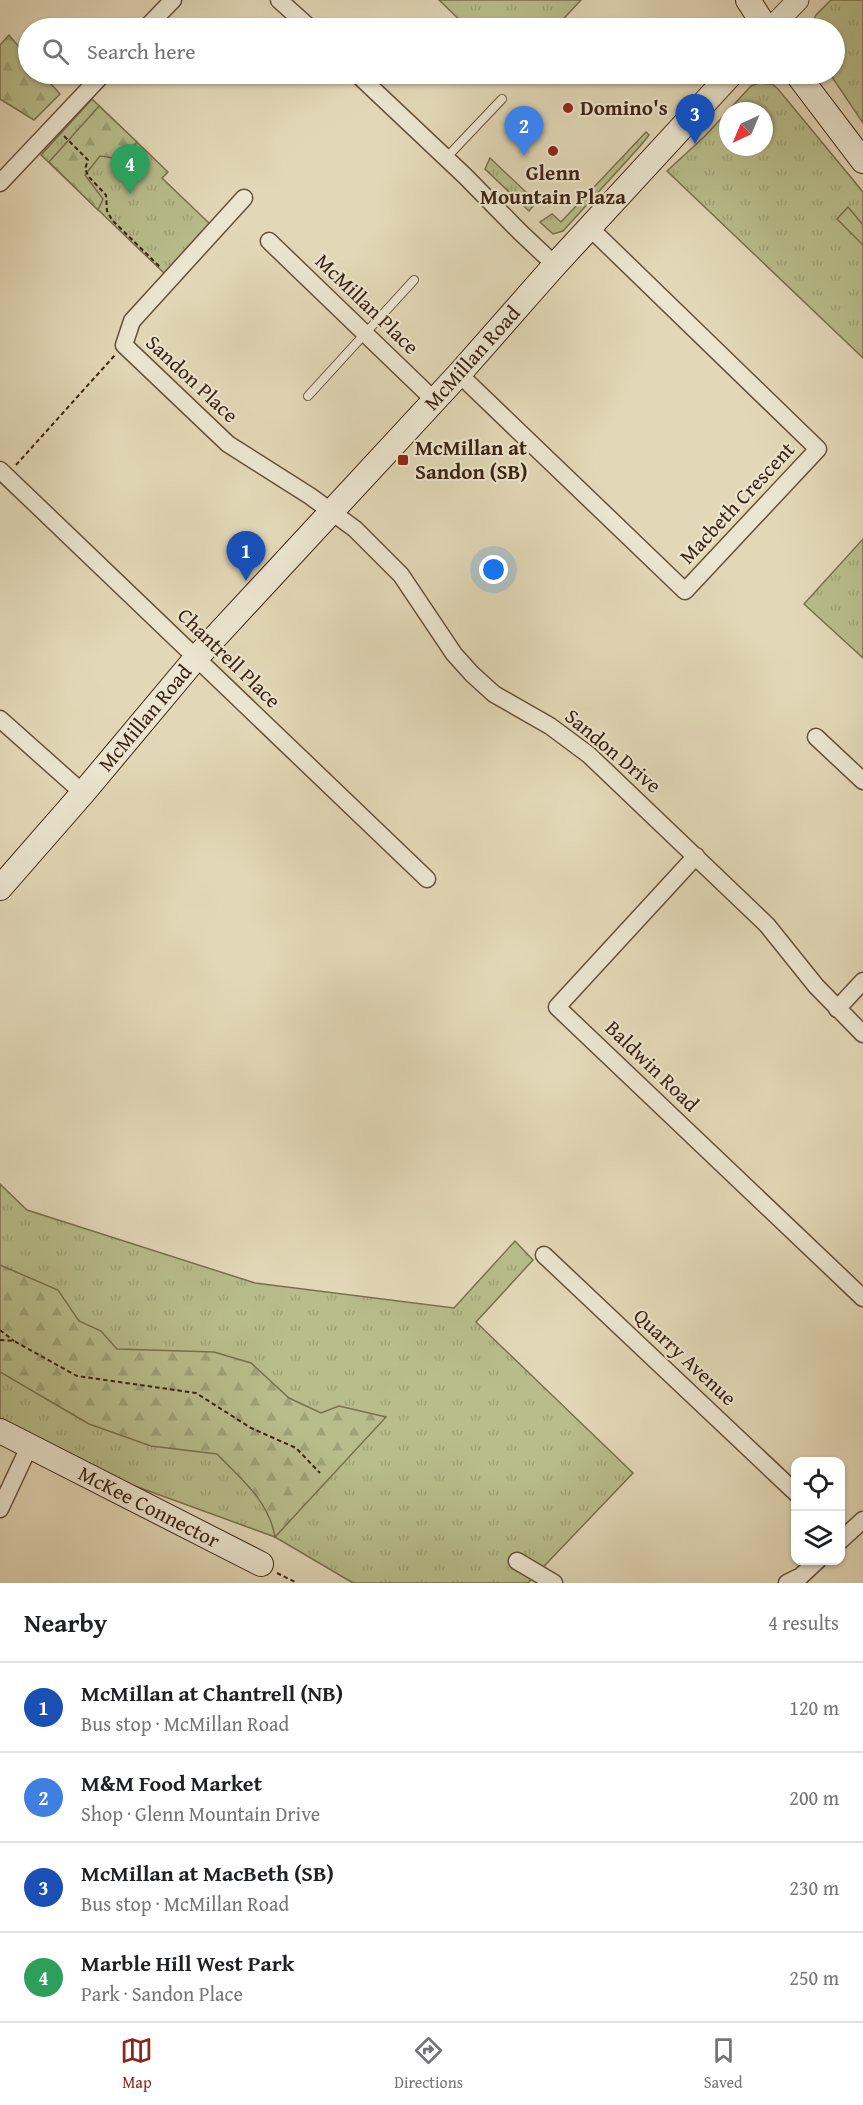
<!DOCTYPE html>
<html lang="en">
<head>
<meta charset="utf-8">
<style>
  body { margin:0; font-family:"Gentium Book Plus",serif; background:#f6f6f6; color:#202124 }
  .controls { position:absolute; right:18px; bottom:18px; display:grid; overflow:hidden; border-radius:12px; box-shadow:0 2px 4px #0004 }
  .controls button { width:54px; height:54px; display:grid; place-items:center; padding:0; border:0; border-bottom:2px solid #e0e0e0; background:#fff; color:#202124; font:30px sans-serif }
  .compass { position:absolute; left:719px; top:102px; width:54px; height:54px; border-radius:50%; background:#fff; box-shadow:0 2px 4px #0004; rotate:224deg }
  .you { position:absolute; left:494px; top:570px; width:21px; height:21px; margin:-15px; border:4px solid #fff; border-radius:50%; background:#1a73e8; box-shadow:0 0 0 9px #1a73e833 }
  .badge { display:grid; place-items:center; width:39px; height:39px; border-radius:50%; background:#8f2418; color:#fff; font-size:20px; font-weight:700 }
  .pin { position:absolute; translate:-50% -50px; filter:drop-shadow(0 2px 3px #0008) }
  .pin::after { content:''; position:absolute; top:32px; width:21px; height:18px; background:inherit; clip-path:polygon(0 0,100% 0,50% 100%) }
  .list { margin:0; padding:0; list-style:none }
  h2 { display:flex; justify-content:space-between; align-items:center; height:78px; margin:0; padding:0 24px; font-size:26px }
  h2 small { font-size:20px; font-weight:400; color:#757577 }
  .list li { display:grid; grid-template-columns:39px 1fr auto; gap:18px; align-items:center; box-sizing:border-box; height:90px; padding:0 24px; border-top:2px solid #e0e0e0 }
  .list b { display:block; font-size:22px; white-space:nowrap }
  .list p { margin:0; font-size:20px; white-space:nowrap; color:#757577 }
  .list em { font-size:20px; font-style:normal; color:#757577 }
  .icon { flex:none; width:33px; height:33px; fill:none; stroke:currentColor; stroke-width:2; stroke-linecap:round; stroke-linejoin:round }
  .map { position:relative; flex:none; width:863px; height:1583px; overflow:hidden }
  .search { position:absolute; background:#fff; box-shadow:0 2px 4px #0004; left:18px; right:18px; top:18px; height:66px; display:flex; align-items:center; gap:15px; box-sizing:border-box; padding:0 21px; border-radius:33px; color:#757577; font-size:22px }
  .sheet { height:438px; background:#fff }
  nav { display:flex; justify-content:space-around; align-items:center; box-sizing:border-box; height:84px; border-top:2px solid #e0e0e0; background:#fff; font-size:16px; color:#757577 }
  nav a { display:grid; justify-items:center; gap:3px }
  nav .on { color:#8f2418 }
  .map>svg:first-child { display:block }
  .grass { fill:url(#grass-tufts); stroke:#7a704e; stroke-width:1.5 }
  .forest { fill:url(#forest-firs); stroke:#7a704e; stroke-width:1.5 }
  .garden { fill:#b8bd8b; stroke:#7a704e; stroke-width:1.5 }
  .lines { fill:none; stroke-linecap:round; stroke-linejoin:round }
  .service-casing { stroke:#66503a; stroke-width:10 }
  .minor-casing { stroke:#66503a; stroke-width:19 }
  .tertiary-casing { stroke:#66503a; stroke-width:23 }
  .secondary-casing { stroke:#3c2311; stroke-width:26 }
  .path { stroke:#3c2311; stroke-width:2; stroke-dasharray:4.5 3; stroke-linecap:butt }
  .service { stroke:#ece6d0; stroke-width:8 }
  .minor { stroke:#ece6d0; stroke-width:16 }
  .tertiary { stroke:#ece6d0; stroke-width:21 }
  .secondary { stroke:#ece6d0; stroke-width:24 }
  .poi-dot { fill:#8f2418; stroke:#ece6d0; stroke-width:2 }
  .labels { text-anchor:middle; stroke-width:4.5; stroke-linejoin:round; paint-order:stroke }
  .poi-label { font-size:21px; font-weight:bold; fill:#3c2311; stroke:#ece6d0; text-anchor:start }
  .street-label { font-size:21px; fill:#3c2311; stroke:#ece6d0 }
</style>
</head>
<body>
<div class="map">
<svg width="863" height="1583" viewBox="0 0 863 1583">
  <defs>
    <pattern id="grass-tufts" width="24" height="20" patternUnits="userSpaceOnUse" patternTransform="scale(1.5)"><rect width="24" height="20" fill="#b8bd8b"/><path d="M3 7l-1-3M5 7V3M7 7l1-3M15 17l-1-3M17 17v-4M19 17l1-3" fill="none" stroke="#9fa277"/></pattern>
    <pattern id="forest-firs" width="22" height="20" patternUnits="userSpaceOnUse" patternTransform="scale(1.5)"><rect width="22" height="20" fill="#b8bd8b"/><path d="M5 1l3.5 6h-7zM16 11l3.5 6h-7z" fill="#9fa277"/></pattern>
  </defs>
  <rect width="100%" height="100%" fill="#e2d8b7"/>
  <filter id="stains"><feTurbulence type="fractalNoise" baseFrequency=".00333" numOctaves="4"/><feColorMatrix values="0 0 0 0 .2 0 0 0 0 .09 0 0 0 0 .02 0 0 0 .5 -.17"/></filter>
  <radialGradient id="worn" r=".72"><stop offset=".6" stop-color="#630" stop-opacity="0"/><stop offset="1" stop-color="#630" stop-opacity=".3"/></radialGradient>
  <!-- grass -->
  <path class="grass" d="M439,0H581L555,28H468Z
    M831,0H863V123L830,74H834V28H810L816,15Z
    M758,83L772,84L778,89L863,192V358L667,171L705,136L728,111V147H764V111H728L751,86Z
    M92,99L168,172L162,178L210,224L165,274L41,155Z
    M646,132L649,135L642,144L563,231L553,234L540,222L552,214L561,222Z
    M490,158L527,193L524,196L534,205L529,211L485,169Z
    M863,539V658L804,604Z
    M0,1184L27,1210L255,1283L454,1308L515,1241L533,1260L476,1322L633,1473L528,1583H353L275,1537L113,1478L0,1419Z"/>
  <!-- forest -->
  <path class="forest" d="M9,35L28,58V74H42L60,94L34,120L0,99V45Z
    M99,106L137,142L120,159L100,156L85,175L103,199L98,210L49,162Z
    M0,1265L58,1290L79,1321L101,1331L117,1349L214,1352L251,1363L289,1398L321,1413L339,1406L386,1417L275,1537C269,1501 241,1479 217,1454L151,1446L89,1424L0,1372Z"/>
  <!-- garden -->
  <path class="garden" d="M848,207L863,225V245L837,219Z"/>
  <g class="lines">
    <!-- service casing -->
    <g class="service-casing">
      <path id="service" d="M446,158L502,99
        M308,396L414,280"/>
    </g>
    <!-- minor casing -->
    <g class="minor-casing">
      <path id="minor" d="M279,0L310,28
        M146,28L173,0
        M357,74L465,176L520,232L555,265
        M0,183L103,74
        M244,198L132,321L124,345L228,444L310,496L355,529L401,575L454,654L472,674L494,694L550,726L589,755L767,925L816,986L863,1034
        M269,241L434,400
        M459,374L685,591L818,449L590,228
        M0,470L427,879
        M0,719L83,793
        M816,737L863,781
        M696,856L557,1007L863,1298
        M837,1009L863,981
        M544,1255L796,1493
        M0,1509L29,1447
        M840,1541L863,1520
        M517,1561L554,1583
        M787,1583L801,1576L818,1560"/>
    </g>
    <!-- tertiary casing -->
    <g class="tertiary-casing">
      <path id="tertiary" d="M771,28L798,0"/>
    </g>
    <!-- secondary casing -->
    <g class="secondary-casing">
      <path id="secondary" d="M748,0L766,28
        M797,74L863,161
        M0,888L83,793L196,658L459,374L555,265L731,74
        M0,1431L261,1564"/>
    </g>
    <!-- path -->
    <path class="path" d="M64,136L88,160L85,169L89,177L106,195L107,211L112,220L160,267
      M16,465L115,355
      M0,1330L14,1341
      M0,1340L14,1341L77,1376L196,1393L251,1428L296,1448L320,1473
      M277,1573L297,1583"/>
    <!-- service -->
    <use href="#service" class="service"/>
    <!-- minor -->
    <use href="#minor" class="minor"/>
    <!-- tertiary -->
    <use href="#tertiary" class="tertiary"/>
    <!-- secondary -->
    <use href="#secondary" class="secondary"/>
  </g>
  <!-- markers -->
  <g class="poi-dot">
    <circle cx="568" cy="108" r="6"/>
    <circle cx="553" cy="151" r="6"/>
    <rect x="397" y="454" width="12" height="12" rx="3"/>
  </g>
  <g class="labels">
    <!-- poi labels -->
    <g class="poi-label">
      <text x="580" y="115">Domino's</text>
      <text x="553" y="180" text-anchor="middle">Glenn<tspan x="553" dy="24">Mountain Plaza</tspan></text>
      <text x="415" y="455">McMillan at<tspan x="415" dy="24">Sandon (SB)</tspan></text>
    </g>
    <!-- street labels -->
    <g class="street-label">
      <text transform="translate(367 304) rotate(44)" y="7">McMillan Place</text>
      <text transform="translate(472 358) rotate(-48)" y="7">McMillan Road</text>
      <text transform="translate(192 379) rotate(43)" y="7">Sandon Place</text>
      <text transform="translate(737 503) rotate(-47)" y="7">Macbeth Crescent</text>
      <text transform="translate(229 658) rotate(44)" y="7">Chantrell Place</text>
      <text transform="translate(145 718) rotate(-50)" y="7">McMillan Road</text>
      <text transform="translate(613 751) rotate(40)" y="7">Sandon Drive</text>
      <text transform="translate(652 1066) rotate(44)" y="7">Baldwin Road</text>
      <text transform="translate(685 1357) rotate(43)" y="7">Quarry Avenue</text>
      <text transform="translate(149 1507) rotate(27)" y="7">McKee Connector</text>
    </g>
  </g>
  <rect width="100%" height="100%" filter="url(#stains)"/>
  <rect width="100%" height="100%" fill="url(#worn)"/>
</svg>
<div class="controls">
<button><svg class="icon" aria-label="locate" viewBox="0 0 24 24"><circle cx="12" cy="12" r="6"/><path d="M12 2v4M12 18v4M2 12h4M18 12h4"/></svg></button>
<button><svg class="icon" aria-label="layers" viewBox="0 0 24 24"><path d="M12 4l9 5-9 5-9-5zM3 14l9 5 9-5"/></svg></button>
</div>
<svg class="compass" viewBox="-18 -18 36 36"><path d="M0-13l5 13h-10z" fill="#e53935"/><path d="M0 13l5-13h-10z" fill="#757577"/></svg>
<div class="you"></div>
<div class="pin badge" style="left:246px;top:581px;background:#1a4fb4">1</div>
<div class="pin badge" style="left:524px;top:156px;background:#3f7fe0">2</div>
<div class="pin badge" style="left:695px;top:144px;background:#1a4fb4">3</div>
<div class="pin badge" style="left:130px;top:194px;background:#2e9e5b">4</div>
<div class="search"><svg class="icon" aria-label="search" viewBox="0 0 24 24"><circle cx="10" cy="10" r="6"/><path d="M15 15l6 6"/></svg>Search here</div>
</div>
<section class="sheet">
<h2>Nearby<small>4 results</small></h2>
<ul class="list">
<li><span class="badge" style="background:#1a4fb4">1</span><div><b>McMillan at Chantrell (NB)</b><p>Bus stop · McMillan Road</p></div><em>120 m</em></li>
<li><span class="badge" style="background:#3f7fe0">2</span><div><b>M&amp;M Food Market</b><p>Shop · Glenn Mountain Drive</p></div><em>200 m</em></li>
<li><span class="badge" style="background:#1a4fb4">3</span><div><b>McMillan at MacBeth (SB)</b><p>Bus stop · McMillan Road</p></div><em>230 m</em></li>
<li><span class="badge" style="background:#2e9e5b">4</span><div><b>Marble Hill West Park</b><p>Park · Sandon Place</p></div><em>250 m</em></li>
</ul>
</section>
<nav>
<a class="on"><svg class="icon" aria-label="map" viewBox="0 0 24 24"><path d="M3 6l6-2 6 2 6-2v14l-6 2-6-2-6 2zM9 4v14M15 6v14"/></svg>Map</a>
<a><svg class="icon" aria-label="directions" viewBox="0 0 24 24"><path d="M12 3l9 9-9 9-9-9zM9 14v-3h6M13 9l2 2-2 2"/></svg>Directions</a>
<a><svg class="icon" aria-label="saved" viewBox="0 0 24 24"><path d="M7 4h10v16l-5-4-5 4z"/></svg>Saved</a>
</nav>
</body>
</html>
